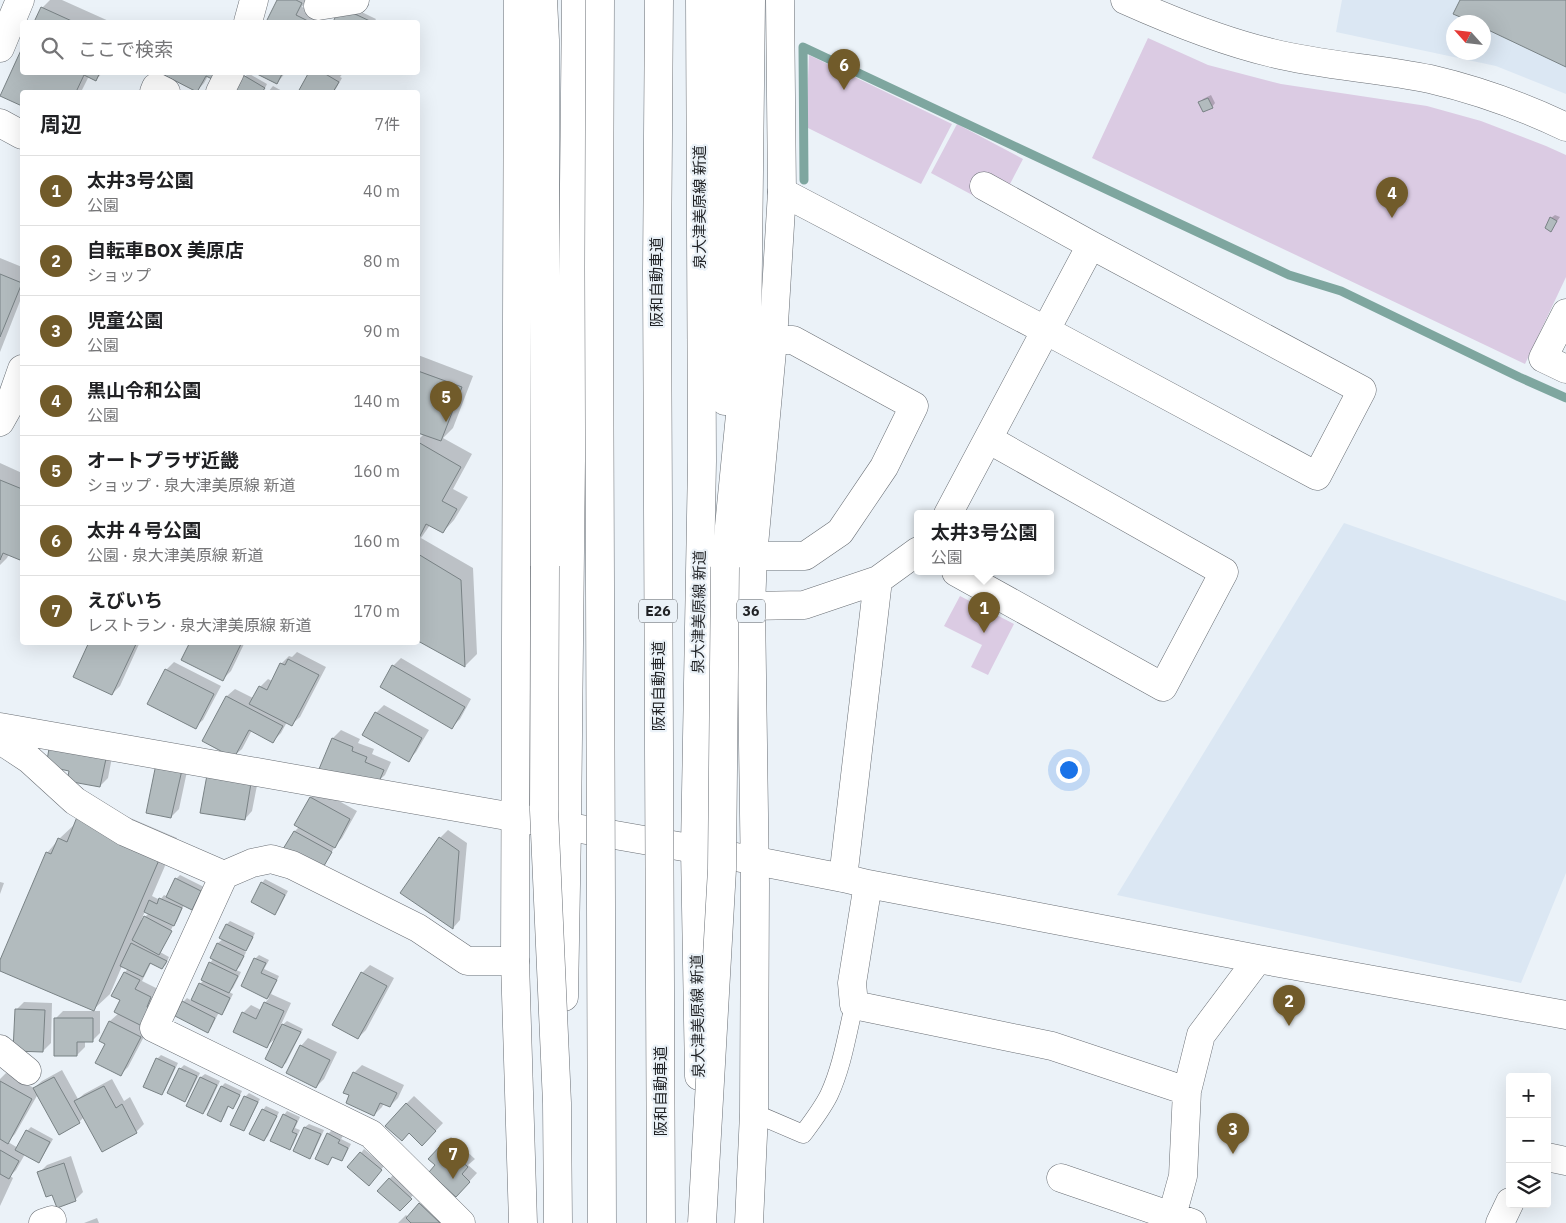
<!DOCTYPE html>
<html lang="ja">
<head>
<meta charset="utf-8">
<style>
  body { margin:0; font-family:"IBM Plex Sans","Noto Sans JP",sans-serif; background:#f6f6f6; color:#202124 }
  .controls { position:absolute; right:15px; bottom:15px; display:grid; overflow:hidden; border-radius:5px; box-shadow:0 5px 20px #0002 }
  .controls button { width:45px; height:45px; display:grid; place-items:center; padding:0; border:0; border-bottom:1px solid #e0e0e0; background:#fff; color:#202124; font:25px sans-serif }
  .compass { position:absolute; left:1446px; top:15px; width:45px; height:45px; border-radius:50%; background:#fff; box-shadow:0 5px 20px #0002; rotate:297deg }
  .you { position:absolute; left:1068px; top:769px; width:18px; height:18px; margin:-12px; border:4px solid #fff; border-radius:50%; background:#1a73e8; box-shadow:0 0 0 8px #1a73e833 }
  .badge { display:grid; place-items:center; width:32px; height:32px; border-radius:50%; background:#715b2a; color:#fff; font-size:16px; font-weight:700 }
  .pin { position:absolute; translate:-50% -41px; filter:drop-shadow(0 1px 2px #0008) }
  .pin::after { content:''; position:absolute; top:26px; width:18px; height:15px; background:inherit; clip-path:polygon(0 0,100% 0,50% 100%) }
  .popup { position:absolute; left:914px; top:510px; width:140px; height:65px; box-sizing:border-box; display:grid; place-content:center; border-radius:5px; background:#fff; filter:drop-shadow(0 1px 4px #0005); font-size:16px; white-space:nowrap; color:#757577 }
  .popup b { font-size:19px; color:#202124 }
  .popup::after { content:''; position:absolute; left:50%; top:100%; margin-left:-10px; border:10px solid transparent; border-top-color:#fff }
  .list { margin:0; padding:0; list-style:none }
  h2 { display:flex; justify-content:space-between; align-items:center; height:65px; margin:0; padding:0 20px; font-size:21px }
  h2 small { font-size:16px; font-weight:400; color:#757577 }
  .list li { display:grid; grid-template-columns:32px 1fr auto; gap:15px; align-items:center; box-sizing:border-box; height:70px; padding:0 20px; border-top:1px solid #e0e0e0 }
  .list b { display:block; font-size:19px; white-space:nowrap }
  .list p { margin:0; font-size:16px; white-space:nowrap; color:#757577 }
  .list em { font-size:16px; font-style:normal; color:#757577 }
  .icon { flex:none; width:28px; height:28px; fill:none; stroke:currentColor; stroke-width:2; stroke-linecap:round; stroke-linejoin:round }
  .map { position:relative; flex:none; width:1566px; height:1223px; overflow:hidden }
  .search { position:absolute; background:#fff; box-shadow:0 5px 20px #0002; left:20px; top:20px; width:400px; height:55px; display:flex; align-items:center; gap:12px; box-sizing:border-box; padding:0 18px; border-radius:5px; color:#757577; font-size:19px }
  .panel { position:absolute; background:#fff; box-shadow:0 5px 20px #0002; left:20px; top:90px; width:400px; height:555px; border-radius:5px }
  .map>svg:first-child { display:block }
  .built { fill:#dbe7f3; fill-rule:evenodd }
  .green { fill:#dbcbe3 }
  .shadow { fill:#0003; fill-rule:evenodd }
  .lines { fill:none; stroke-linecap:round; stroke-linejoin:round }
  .stream { stroke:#7ea69f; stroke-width:9 }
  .building { fill:#b2bbbe; stroke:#798285 }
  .service-casing { stroke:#696e74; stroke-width:19 }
  .minor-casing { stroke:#696e74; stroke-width:29 }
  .tertiary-casing { stroke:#696e74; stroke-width:29 }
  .primary-casing { stroke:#696e74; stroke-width:29 }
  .motorway-casing { stroke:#696e74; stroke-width:29 }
  .service { stroke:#fff; stroke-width:18 }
  .minor { stroke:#fff; stroke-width:28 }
  .tertiary { stroke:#fff; stroke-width:28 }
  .primary { stroke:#fff; stroke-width:28 }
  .motorway { stroke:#fff; stroke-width:28 }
  .motorway-bridge-casing { stroke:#696e74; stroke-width:29; stroke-linecap:butt }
  .motorway-bridge { stroke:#fff; stroke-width:28 }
  .labels { text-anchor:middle; stroke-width:4.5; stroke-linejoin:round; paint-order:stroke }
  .shield { fill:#ebf2f8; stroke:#5c6064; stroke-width:1 }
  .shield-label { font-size:14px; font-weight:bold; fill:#1f2124 }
  .street-label { font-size:15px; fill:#1f2124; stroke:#ebf2f8 }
</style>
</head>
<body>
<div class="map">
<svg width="1566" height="1223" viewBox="0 0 1566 1223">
  <rect width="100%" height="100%" fill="#ebf2f8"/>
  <!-- built -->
  <path class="built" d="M1342,0H1566V94L1496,66L1336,32ZM1454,22H1484V52H1454Z
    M1344,523L1566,601V873L1521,983L1117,895Z"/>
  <!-- green -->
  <path class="green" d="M1148,38L1208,65L1281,84L1427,106L1481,121L1546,146L1566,155V277L1525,364L1092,158Z
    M809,55L952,124L921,184L806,127Z
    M957,124L1023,159L1010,184L991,174L978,198L931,173Z
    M960,596L1014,624L988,675L971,667L982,645L944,626Z"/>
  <!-- shadow -->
  <path class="shadow" d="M50,0H62L111,22H35L42,8Z
    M278,0H306L302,7L317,14L313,22H267Z
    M345,4L376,19L374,22H334L341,8Z
    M22,51V72H103L96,80L89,76L81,92H22V105L2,96Z
    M167,72L208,76L204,83L197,91Z
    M260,72H286L277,83Z
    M310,72H344L340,77L342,78L334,92H299Z
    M248,73L267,84L263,92H235Z
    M273,86L284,92H268Z
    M1211,95L1215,103L1212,107L1200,103L1203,99Z
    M1555,215L1560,217L1551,230V218Z
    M0,258L22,267V296L0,352Z
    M418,355L473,376L453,428L443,438L472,454L453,489L468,497L454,520L443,532L430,525L421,538L473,568L477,654L465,666L418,639V437L420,438L424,434L418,431Z
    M0,463L22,473V556L20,559L9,554L7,558L0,565Z
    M90,642H140L120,686L112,694Z
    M191,642H245L231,671L223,679Z
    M297,652L326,667L300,717L292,724L287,722L281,733L273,741L252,730L242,749L234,756L204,740L227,696L235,689L253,698L260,687L268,679L272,681L281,664L289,656L292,657Z
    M401,658L471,699L460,719L452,727L393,666Z
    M174,662L221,686L203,720L195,727L149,703L166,670Z
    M384,705L429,730L416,752L409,760L376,713Z
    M341,730L360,739L358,743L374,749L372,754L391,762L385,775L377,782L320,768L333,738Z
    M114,747L108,778L100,786L68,780Z
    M189,762L179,809L171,817L147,812Z
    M259,775L252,811L245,819L202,812Z
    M319,790L357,811L342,838L333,848H334L324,866L285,849L295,831L299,827L296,825L311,797Z
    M93,802L177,838L152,896L160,900L164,895L168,897L176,879L180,875L204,887L195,905L192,909L184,905L177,921L173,926L160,951H162L160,952L169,957L166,964L162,968L151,963L142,981L158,989L148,1029L128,1067L121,1074L106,1043L101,1040L110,1021L119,1013L122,999L113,995L125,972L128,969L122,966L110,994L94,1009L0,969V963L47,853L59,839L75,824ZM145,911L149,913L141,921Z
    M448,830L467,843L460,920L453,928L402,892L440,838Z
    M265,879L288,891L278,910L274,913L262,883Z
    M0,882L4,883L0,894Z
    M230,921L255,933L249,946L244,951L246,952L240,966L236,970L241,972L233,988L229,992L233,994L225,1010L221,1014L219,1012L211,1028L207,1031L183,1002L187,998L192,1001L200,984L204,980L210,963L214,958L212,957L218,943L223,939L221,937L227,924Z
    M259,955L269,960L264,969L279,976L271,994L291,1003L280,1027L287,1021L303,1029L286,1063L282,1066L277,1037L267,1046L243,1013L251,1005L261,1010L265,1003L269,998L242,986L255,959Z
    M370,965L394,978L366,1030L358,1038L362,973Z
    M24,1002L52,1003L51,1043L43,1051L16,1010Z
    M63,1011H100V1033L92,1041H85V1047L77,1055L55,1019Z
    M308,1038L337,1052L324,1079L316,1087L301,1046Z
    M161,1055L178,1063L165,1090L161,1094L157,1059Z
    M184,1065L200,1073L188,1097L184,1100L169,1093L180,1069Z
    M362,1065L404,1085L398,1098L390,1106L384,1103L382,1107L374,1115L354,1073Z
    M62,1070L78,1099L84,1094L112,1079L124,1101L130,1097L144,1124L136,1132L84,1117L79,1122L38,1094L15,1134L8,1142L18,1148L27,1131L31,1127L53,1139L42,1158L39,1161L25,1154L16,1170L10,1176L13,1178L0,1206V1079L6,1073L34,1088L42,1081Z
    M205,1074L220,1081L207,1109L203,1113L188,1106L201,1077Z
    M225,1083L242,1091L236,1104L232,1107L229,1106L224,1117L220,1121L222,1086Z
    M249,1093L260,1099L247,1126L244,1130L245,1097Z
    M414,1096L443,1123L430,1137L406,1104Z
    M266,1106L279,1112L268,1136L264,1140L263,1110Z
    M287,1111L300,1117L295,1128L300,1130L293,1145L289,1149L284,1115Z
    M309,1124L324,1130L313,1154L310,1157L295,1150L305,1127Z
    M332,1130L343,1136L341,1139L351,1144L345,1156L342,1160L333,1156L328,1163V1134Z
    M451,1137L475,1159L468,1165L477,1173L456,1196L436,1165L430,1159Z
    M364,1149L384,1166L372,1180L361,1153Z
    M71,1156L83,1192L75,1200L53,1194L39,1173L47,1165Z
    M393,1175L414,1194L400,1210L379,1191Z
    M423,1201L445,1223H398L406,1215L408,1217Z
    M97,1218L99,1223H84Z"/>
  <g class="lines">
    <!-- stream -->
    <path class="stream" d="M804,180L803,47L1289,275L1341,291L1519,377L1566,398"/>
  </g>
  <!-- building -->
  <path class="building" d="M277,0H296L302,3L296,15L310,22H266Z
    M1460,0H1566V67L1484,28V22H1472L1453,14Z
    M41,7L74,22H34Z
    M340,7L372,22H333Z
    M22,48V72H100L96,81L84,75L76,92H22V106L0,96Z
    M165,72H216L212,79L206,76L197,92L164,75Z
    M258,72H283L277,84L257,74Z
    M309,72H322L339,82L333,92H298Z
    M243,75L265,88L262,92H234Z
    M1208,98L1213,108L1203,112L1198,102Z
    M1550,217L1557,221L1551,232L1545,228Z
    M0,274L22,283L0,337Z
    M418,371L462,387L441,441L418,433Z
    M418,442L461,467L442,501L457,509L443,533L426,524L418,540Z
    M0,480L22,489V554L20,560L3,553L0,560Z
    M418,554L461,580L465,667L418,641Z
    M89,642H137L112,695L73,677Z
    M190,642H242L223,681L181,660Z
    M288,659L319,675L292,726L249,704L259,686L267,690L280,663L285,665Z
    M392,665L465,707L452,729L380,687Z
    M165,669L214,694L196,729L147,704Z
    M226,696L283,726L273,743L249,730L234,758L202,741Z
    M375,712L422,738L409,762L362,735Z
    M332,738L353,747L352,751L367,757L365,762L384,770L378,784L342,779L319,769Z
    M50,743L107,754L100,787L67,781L69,771L46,766Z
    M156,764L182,770L171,818L146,813Z
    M207,775L251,783L245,820L200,813Z
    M310,797L350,819L335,848L294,825Z
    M77,817L162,853L94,1011L0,971V960L46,852L51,854L58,838L67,842Z
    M294,831L332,852L321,871L283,849Z
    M439,837L459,851L453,929L400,893Z
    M175,878L201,891L192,910L166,897Z
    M261,882L285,895L275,915L251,902Z
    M159,898L182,908L174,926L144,912L149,900L157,904Z
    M144,916L172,931L159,955L132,940Z
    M226,924L253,937L246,951L219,938Z
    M131,943L167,961L162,969L150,963L143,977L120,966Z
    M217,943L244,956L236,971L210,958Z
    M254,958L266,963L261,973L277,980L267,999L241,986Z
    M209,962L238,976L229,993L201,980Z
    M124,972L140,980L135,989L151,997L147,1007L151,1008L142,1026L114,1012L120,1000L111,996Z
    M361,972L387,986L358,1039L332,1025Z
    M199,983L230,998L222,1015L191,1000Z
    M182,1001L215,1018L208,1033L175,1016Z
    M264,1002L284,1011L267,1048L233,1032L242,1012L256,1019Z
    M15,1009L45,1010L43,1052L13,1051Z
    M54,1018H93V1042H77V1056H54Z
    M109,1021L141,1037L121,1076L95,1063L105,1044L99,1041Z
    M282,1024L301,1032L282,1068L265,1059Z
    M300,1045L330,1060L316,1088L286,1073Z
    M156,1058L175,1067L162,1095L143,1087Z
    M179,1068L197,1076L185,1102L167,1093Z
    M353,1072L397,1093L390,1107L380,1103L374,1116L346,1103L349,1095L343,1093Z
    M54,1077L80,1123L59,1135L33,1088Z
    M200,1077L217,1085L203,1114L186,1106Z
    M0,1081L32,1099L8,1144L0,1139Z
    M104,1086L116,1108L122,1104L137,1133L102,1152L74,1101Z
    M221,1086L240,1095L233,1109L228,1106L221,1122L207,1115Z
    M244,1096L258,1102L244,1131L230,1125Z
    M406,1103L436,1131L422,1146L409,1133L402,1141L385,1126Z
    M262,1109L277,1116L264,1141L249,1134Z
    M283,1114L297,1121L292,1132L297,1134L290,1150L270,1141Z
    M304,1127L321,1134L310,1159L293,1151Z
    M26,1130L50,1142L39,1163L15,1150Z
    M327,1133L340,1140L338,1143L348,1148L342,1161L332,1157L328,1165L315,1159Z
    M442,1144L468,1167L462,1174L470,1182L456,1197L429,1172L435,1165L428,1159Z
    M0,1150L19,1161L9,1179L0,1174Z
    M360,1152L382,1170L369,1186L347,1167Z
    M64,1163L76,1201L57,1208L52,1195L46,1197L37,1172Z
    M389,1178L412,1199L400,1211L377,1191Z
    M419,1203L440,1223H411L406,1218Z"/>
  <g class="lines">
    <!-- service casing -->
    <g class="service-casing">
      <path id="service" d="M754,1113L803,1134C812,1122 822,1109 829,1095C842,1067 847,1035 854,1005"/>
    </g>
    <!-- minor casing -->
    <g class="minor-casing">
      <path id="minor" d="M318,6L355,0
        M248,22L254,0
        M154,92L156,87L166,92
        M220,92L230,72
        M0,123L22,135
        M782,192L1045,330L1317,476L1362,390L1091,245L984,186
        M1566,313L1543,358L1566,369
        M0,422L9,406L22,369
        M948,514L1091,245
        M753,556H805L840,532L884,467L914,406L793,340H773
        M956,572L1163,687L1224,572L988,439
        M751,606L804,605L878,580L918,551
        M0,727L695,849L843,878L868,884L1258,959L1566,1015
        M0,740L29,759L75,801L125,832L224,875L154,1028L371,1134L461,1223
        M224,875L252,863L271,859L292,865L418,928L467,961H515
        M843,878L878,580
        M868,884L852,983L854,1005L1052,1046L1187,1091
        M0,1049L27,1071
        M1547,1157L1566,1161
        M1061,1178L1192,1223
        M43,1223L52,1220
        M1170,1223L1183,1176L1187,1091L1201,1035L1258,959
        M1500,1223L1510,1202"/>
    </g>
    <!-- tertiary casing -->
    <g class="tertiary-casing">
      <path id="tertiary" d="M1125,0C1172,21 1221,41 1272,53C1324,66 1378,68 1430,79C1477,90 1522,106 1566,127
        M0,48L20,0"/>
    </g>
    <!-- primary casing -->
    <g class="primary-casing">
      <path id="primary" d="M518,0L515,961L523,1223
        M564,997L567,828L576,0
        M699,1076L695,849L702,461L700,0
        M749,1223L754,1113L755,883L751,606L753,556L773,340L782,192L780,0"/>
    </g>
    <!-- motorway casing -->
    <g class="motorway-casing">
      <path id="motorway" d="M543,0L545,40V566
        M725,401V0
        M725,567L747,344L751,0"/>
    </g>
    <!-- service -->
    <use href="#service" class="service"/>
    <!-- minor -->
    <use href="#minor" class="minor"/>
    <!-- tertiary -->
    <use href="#tertiary" class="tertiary"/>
    <!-- primary -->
    <use href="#primary" class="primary"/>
    <!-- motorway -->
    <use href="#motorway" class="motorway"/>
    <!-- motorway-bridge casing -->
    <g class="motorway-bridge-casing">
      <path id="motorway-bridge" d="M600,0L599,267L602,1223
        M659,0L657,271L661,1223
        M545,566L544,810L557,1103L558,1223
        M702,1223L722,869L725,567"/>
    </g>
    <!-- motorway-bridge -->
    <use href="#motorway-bridge" class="motorway-bridge"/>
  </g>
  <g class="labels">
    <!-- shield labels -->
    <g class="shield">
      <rect x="639" y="599.5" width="38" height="23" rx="4"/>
      <rect x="737" y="599.5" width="28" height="23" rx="4"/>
    </g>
    <g class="shield-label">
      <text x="658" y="616">E26</text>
      <text x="751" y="616">36</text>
    </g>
    <!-- street labels -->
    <g class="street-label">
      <text transform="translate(700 207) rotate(-90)" y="5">泉大津美原線 新道</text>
      <text transform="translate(657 282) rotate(-90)" y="5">阪和自動車道</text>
      <text transform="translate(699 612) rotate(-89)" y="5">泉大津美原線 新道</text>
      <text transform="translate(659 686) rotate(-90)" y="5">阪和自動車道</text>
      <text transform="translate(698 1016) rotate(-91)" y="5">泉大津美原線 新道</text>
      <text transform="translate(661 1091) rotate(-90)" y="5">阪和自動車道</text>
    </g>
  </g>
</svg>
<div class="controls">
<button>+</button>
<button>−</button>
<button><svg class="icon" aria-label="layers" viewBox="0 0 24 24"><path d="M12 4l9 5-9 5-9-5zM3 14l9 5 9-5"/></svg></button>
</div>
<svg class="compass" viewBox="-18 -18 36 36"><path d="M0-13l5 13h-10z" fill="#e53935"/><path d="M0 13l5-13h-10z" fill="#757577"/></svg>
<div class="you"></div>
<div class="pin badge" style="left:984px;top:633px">1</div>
<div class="popup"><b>太井3号公園</b>公園</div>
<div class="pin badge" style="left:1289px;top:1026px">2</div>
<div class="pin badge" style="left:1233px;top:1154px">3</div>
<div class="pin badge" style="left:1392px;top:218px">4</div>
<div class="pin badge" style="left:446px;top:422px">5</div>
<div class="pin badge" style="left:844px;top:90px">6</div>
<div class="pin badge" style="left:453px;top:1179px">7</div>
<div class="search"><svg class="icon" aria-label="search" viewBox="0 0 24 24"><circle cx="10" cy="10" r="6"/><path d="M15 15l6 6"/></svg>ここで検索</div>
<section class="panel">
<h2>周辺<small>7件</small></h2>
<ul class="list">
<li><span class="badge">1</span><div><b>太井3号公園</b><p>公園</p></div><em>40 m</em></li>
<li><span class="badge">2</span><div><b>自転車BOX 美原店</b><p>ショップ</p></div><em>80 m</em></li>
<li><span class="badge">3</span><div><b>児童公園</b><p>公園</p></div><em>90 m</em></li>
<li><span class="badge">4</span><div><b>黒山令和公園</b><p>公園</p></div><em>140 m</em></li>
<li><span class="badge">5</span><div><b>オートプラザ近畿</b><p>ショップ · 泉大津美原線 新道</p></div><em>160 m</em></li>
<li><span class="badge">6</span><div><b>太井４号公園</b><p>公園 · 泉大津美原線 新道</p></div><em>160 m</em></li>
<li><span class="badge">7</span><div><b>えびいち</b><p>レストラン · 泉大津美原線 新道</p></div><em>170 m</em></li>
</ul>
</section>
</div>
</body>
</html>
